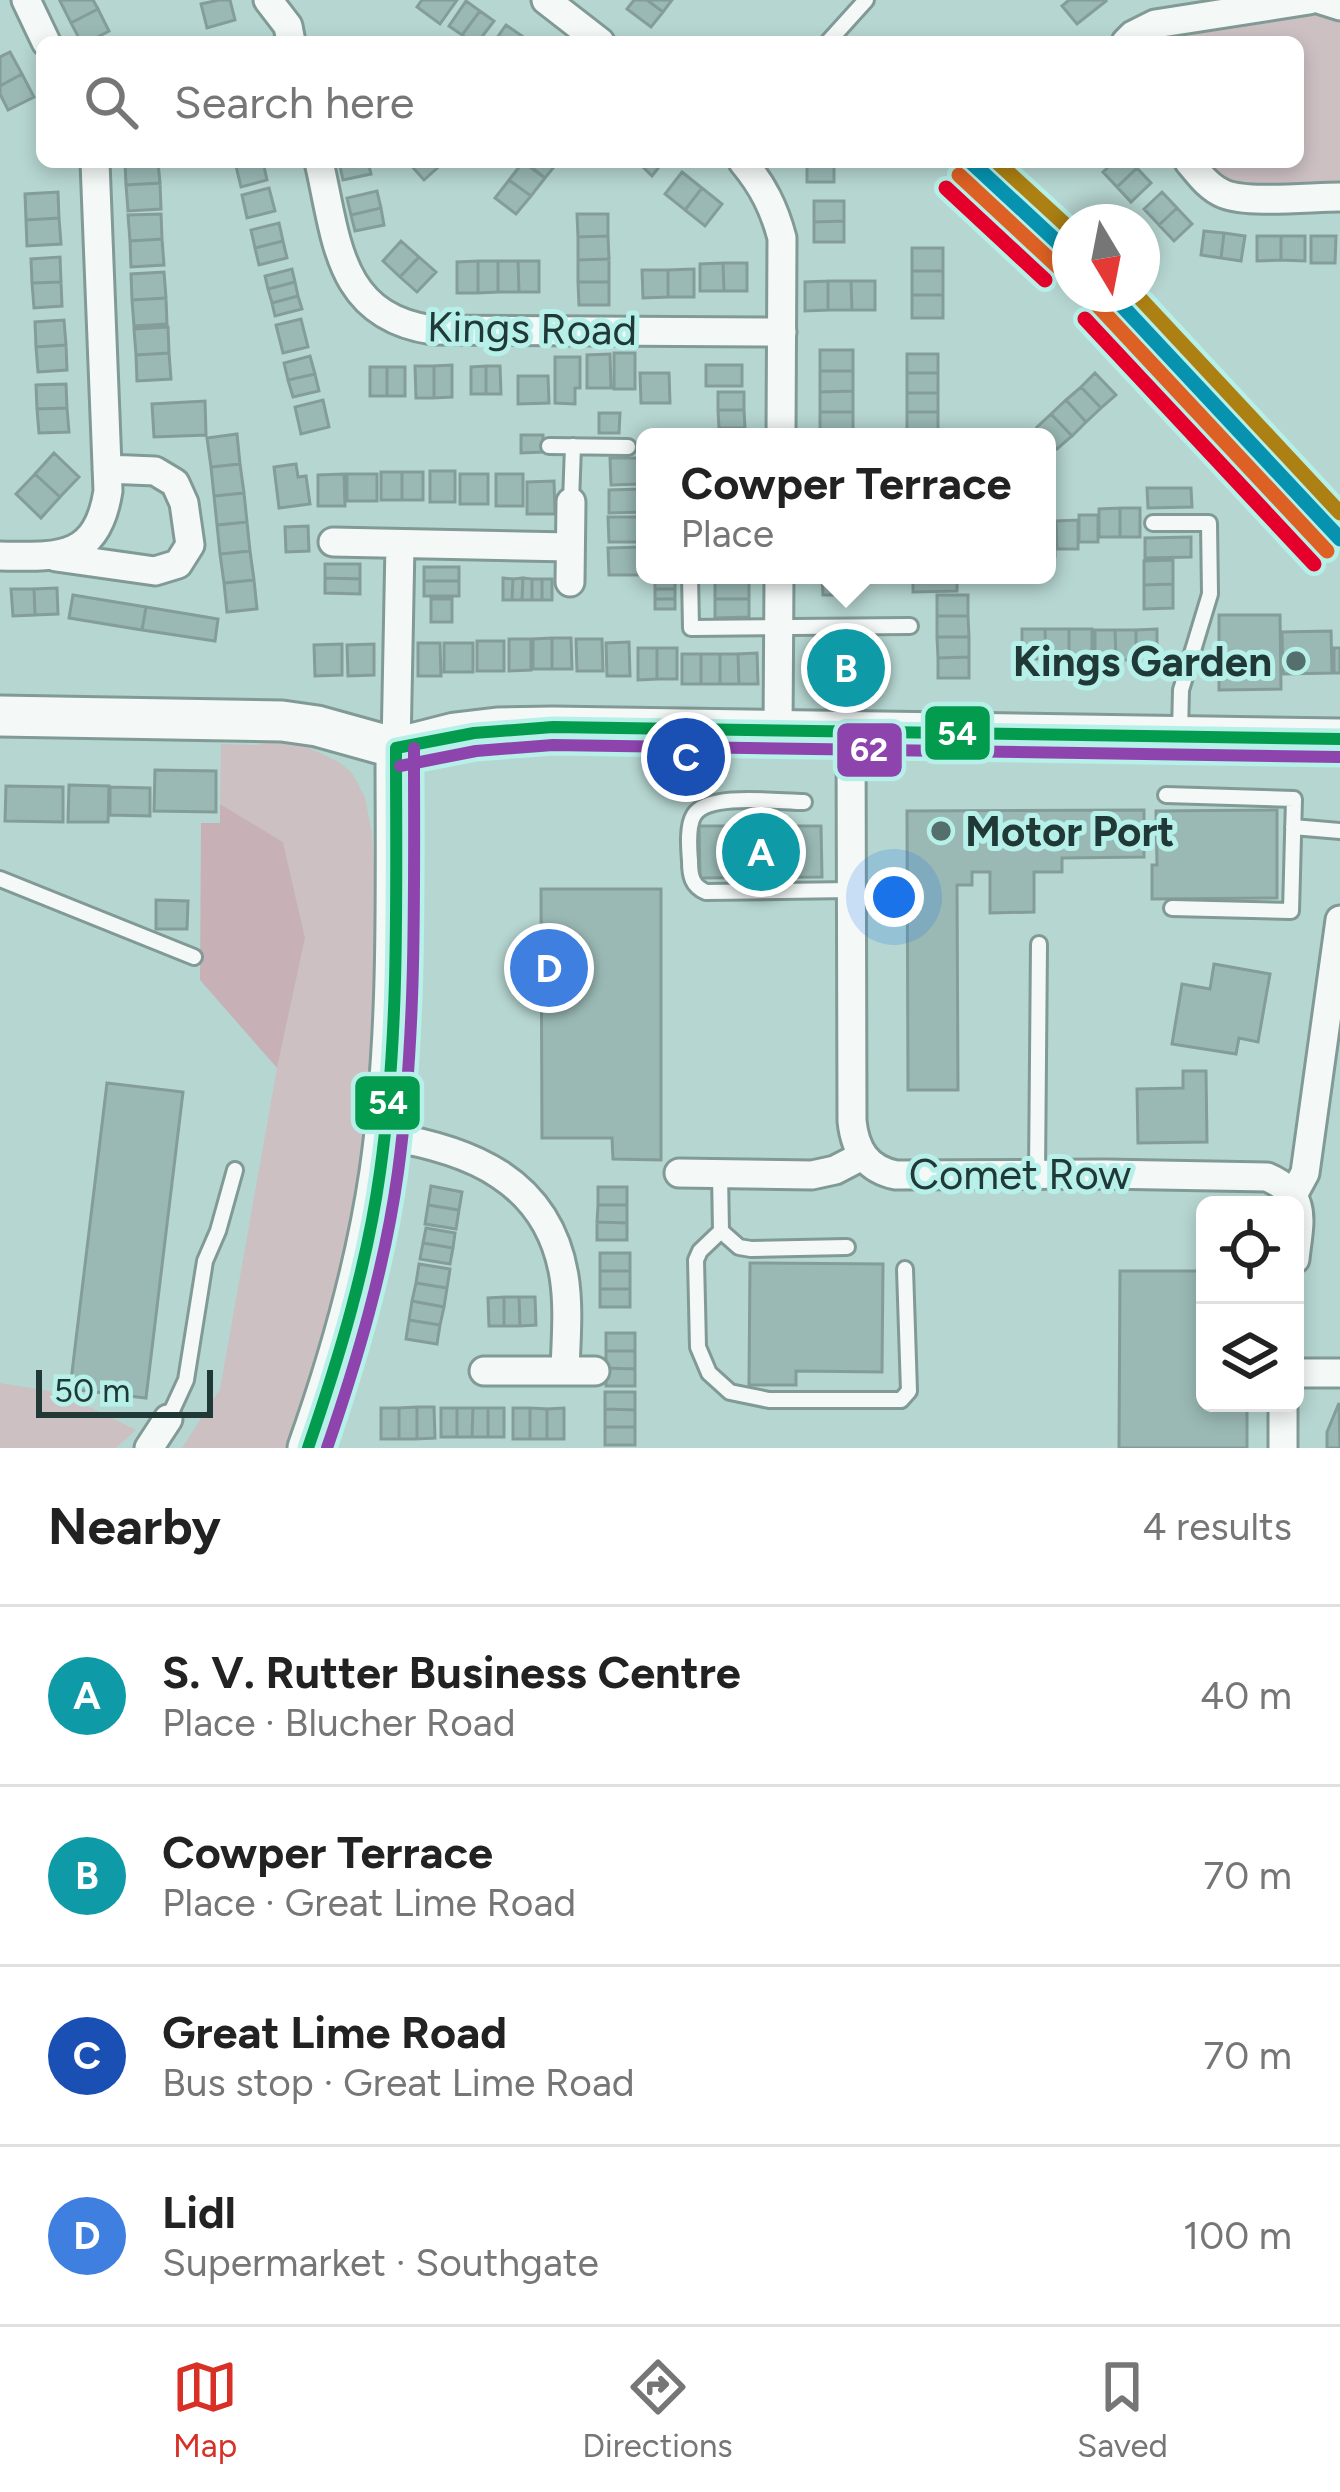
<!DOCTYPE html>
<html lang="en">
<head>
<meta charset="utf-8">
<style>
  body { margin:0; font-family:Figtree,sans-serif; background:#f6f6f6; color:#222 }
  .controls { position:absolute; right:36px; bottom:36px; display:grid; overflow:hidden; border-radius:18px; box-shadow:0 6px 18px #0003 }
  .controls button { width:108px; height:108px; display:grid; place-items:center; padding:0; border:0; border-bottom:3px solid #e0e0e0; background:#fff; color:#222; font:60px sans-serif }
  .compass { position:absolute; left:1052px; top:204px; width:108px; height:108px; border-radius:50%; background:#fff; box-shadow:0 6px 18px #0003; rotate:170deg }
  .scale { position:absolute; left:36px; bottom:30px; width:177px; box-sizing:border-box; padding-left:12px; border:6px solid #213936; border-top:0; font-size:33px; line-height:42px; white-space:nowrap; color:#213936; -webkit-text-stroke:9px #b6f0e8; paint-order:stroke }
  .you { position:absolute; left:894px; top:897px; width:42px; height:42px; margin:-30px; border:9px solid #fff; border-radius:50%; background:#1a73e8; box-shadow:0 0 0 18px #1a73e833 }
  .badge { display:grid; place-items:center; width:78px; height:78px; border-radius:50%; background:#d93025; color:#fff; font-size:39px; font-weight:700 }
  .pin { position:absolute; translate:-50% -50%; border:6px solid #fff; box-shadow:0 3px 12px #0006 }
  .popup { position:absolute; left:636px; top:428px; width:420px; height:156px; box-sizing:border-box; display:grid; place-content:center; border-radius:18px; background:#fff; filter:drop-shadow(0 3px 9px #0005); font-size:39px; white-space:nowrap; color:#767676 }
  .popup b { font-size:45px; color:#222 }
  .popup::after { content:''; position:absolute; left:50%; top:100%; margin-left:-24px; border:24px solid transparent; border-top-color:#fff }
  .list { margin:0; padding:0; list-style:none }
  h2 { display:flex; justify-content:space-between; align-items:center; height:156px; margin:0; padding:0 48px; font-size:51px }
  h2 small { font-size:39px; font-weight:400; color:#767676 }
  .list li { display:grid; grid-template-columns:78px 1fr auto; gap:36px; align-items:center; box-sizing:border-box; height:180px; padding:0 48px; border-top:3px solid #e0e0e0 }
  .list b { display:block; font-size:45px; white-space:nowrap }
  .list p { margin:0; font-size:39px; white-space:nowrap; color:#767676 }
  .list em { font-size:39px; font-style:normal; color:#767676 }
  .icon { flex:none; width:66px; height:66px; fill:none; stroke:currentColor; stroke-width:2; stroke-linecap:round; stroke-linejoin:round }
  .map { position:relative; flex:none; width:1340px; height:1448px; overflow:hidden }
  .search { position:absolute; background:#fff; box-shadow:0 6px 18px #0003; left:36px; right:36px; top:36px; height:132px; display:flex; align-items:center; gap:30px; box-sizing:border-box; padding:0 42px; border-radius:18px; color:#767676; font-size:45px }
  .sheet { height:876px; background:#fff }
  nav { display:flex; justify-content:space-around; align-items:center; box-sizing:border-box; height:168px; border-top:3px solid #e0e0e0; background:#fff; font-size:33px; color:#767676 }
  nav a { display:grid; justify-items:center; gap:6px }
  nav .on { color:#d93025 }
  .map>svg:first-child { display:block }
  .green { fill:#ccc0c3 }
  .forest { fill:#c7b0b6 }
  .building { fill:#9ab9b5; stroke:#849d99; stroke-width:3 }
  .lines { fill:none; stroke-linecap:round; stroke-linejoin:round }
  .lane-casing { stroke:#819a96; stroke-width:20 }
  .street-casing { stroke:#819a96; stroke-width:33 }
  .secondary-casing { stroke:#819a96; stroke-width:45 }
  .lane { stroke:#f4f9f8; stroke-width:14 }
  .street { stroke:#f4f9f8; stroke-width:27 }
  .secondary { stroke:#f4f9f8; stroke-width:39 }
  .bus-1-casing { stroke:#b6f0e8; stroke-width:21 }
  .bus-2-casing { stroke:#b6f0e8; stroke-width:21 }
  .bus-1 { stroke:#039b4e; stroke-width:12 }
  .bus-2 { stroke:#8e44ad; stroke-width:12 }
  .rail-1-casing { stroke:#b6f0e8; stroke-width:24 }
  .rail-2-casing { stroke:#b6f0e8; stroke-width:24 }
  .rail-3-casing { stroke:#b6f0e8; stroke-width:24 }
  .rail-4-casing { stroke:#b6f0e8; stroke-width:24 }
  .rail-1 { stroke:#0793b0; stroke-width:15 }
  .rail-2 { stroke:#dd6124; stroke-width:15 }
  .rail-3 { stroke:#ac8013; stroke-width:15 }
  .rail-4 { stroke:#e4002b; stroke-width:15 }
  .poi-dot { fill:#55706c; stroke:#b6f0e8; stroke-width:4.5 }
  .labels { text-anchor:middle; stroke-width:10; stroke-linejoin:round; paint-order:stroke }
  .street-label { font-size:42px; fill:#213936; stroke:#b6f0e8 }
  .poi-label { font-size:42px; font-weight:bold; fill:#213936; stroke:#b6f0e8; text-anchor:end }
  .line-badge { stroke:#b6f0e8; stroke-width:4.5 }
  .badge-label { font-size:33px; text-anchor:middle; font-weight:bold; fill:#fff }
</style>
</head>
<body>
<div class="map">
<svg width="1340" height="1448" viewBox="0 0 1340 1448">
  <rect width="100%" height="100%" fill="#b6d6d1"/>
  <!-- green -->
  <path class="green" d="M1317,12L1331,15L1340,21V181L1334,186L1238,187L1225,183L1200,162H1298V42H1151L1155,39Z
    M279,740L305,746L339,762L352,773L365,797L372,834L382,983L365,1163L331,1324L290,1448H182L220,1389L277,1068L305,938L283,842L220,804L221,744L256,745Z
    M0,1383L61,1393L136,1430L116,1448H0Z"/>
  <!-- forest -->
  <path class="forest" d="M220,804L283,842L305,938L277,1068L200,980L201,823H220Z"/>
  <!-- building -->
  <path class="building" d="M62,0H93L98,9L71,23L60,1Z
    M219,0H230L235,20L207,28L201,4Z
    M422,0H457L440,24L417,7Z
    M634,0H647L663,12L651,27L627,9Z
    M647,0H672L663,12Z
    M1069,0H1105L1106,1L1077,24L1062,6Z
    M466,1L480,11L462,35L449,26Z
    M98,9L109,31L88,42H81L71,23Z
    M480,11L494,21L478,42H471L462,35Z
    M506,25L522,36L517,42H494Z
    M10,52L22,74L0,86V57Z
    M22,74L34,97L8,110L0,94V86Z
    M125,162H158L160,183L126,185Z
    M235,162H263L267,180L241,187Z
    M339,162H368L371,174L343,180Z
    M408,162H444L424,180Z
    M523,162L545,178L531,196L509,180Z
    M525,162H558L545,178Z
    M638,162H663L652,176Z
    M807,162H834V182H807Z
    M1114,162H1132L1137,168L1117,187L1103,172Z
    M1137,168L1151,183L1131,202L1117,187Z
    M682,172L702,188L685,210L665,194Z
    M509,180L531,196L516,214L495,198Z
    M160,183L161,209L128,211L126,185Z
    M269,188L275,211L247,218L242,195Z
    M702,188L722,204L705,226L685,210Z
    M377,191L381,208L351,215L347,198Z
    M58,192L59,218L26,220L25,194Z
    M1162,192L1177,208L1159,225L1144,209Z
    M814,201H844V221L814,222Z
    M381,208L384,225L355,231L351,215Z
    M1177,208L1192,224L1174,241L1159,225Z
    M161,214L162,239L130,241L128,215Z
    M577,214H608V236L578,237Z
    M59,218L61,244L27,246L26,220Z
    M844,221V242H814V222Z
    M279,223L283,241L255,248L251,230Z
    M1204,231L1224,233L1221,258L1201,255Z
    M1224,233L1245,236L1241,261L1221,258Z
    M608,236L609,259L578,260V237Z
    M1257,236H1281V260L1257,261Z
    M1281,236H1305V261L1281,260Z
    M1311,236H1336L1335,263H1311Z
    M162,239L164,265L131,267L130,241Z
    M283,241L287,258L259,265L255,248Z
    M401,241L419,257L400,277L383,261Z
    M912,248H943V271H912Z
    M60,257L61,282L32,283L31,259Z
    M419,257L436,272L417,292L400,277Z
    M609,259V282H578V260Z
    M478,261V293H457V262Z
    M478,261H498V292L478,293Z
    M498,261H518L519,292H498Z
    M518,261H539V292H519Z
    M723,263H747V291H724Z
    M723,263L724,291H700V264Z
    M292,269L295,282L268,289L265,276Z
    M694,269V297H668V270Z
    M642,270H668V297L643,298Z
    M912,271H943V295H912Z
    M164,272L166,298L132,300L131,274Z
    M828,281V310L805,311V282Z
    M828,281H851L852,310H828Z
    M851,281H875V310H852Z
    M61,282L62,306L34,308L32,283Z
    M295,282L298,296L272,303L268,289Z
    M578,282H609V305H579Z
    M912,295H943V318H912Z
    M298,296L302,309L275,316L272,303Z
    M166,298L167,324L134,326L132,300Z
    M301,319L308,347L283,353L276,325Z
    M64,320L66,345L36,347L35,322Z
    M168,327L169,353L136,355L134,329Z
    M66,345L67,370L38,372L36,347Z
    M820,350H853V371H820Z
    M169,353L171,379L137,381L136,355Z
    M614,353H635V389H614Z
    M610,354L611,388H587V355Z
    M907,354H938V373H907Z
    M310,356L315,374L288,380L284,363Z
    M555,357H580V388H575V404L555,403Z
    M452,365V397L434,398V366Z
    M706,365H742V386H706Z
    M415,366H434V398H416Z
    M486,366H500L501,394H486Z
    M486,366V394H471V367Z
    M370,367H387V396H370Z
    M387,367H405V396H387Z
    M820,371H853V391L820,392Z
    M640,373H669L670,403H641Z
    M907,373H938V393H907Z
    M1095,373L1116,395L1101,408L1081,387Z
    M315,374L319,391L293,397L288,380Z
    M518,376H548L549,403L518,404Z
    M66,384L67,408L37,409L36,385Z
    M1081,387L1101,408L1086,422L1066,400Z
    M853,391V412H820V392Z
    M718,392H744V410H718Z
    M907,393H938V412H907Z
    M323,400L329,427L301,434L295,407Z
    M1066,400L1086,422L1072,436L1051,414Z
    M205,401L206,435L154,437L152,404Z
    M67,408L69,432L39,433L37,409Z
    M718,410H744L745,428H719Z
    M820,412H853V433H820Z
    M907,412H938V432H907Z
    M599,413H620L619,433H599Z
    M1051,414L1072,436L1057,449L1037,427Z
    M237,434L240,464L211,467L207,438Z
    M521,435H543V452L521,453Z
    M54,453L79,477L60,497L35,474Z
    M610,458H641V484L611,485Z
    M240,464L244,493L214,496L211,467Z
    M296,464L298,477L306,476L310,504L279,508L274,467Z
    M430,471H455V502H430Z
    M381,472H402V500H381Z
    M402,472H423V500H402Z
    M35,474L60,497L41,518L16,494Z
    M344,474L345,506H318V475Z
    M347,474H377V501H347Z
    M460,474H488V504H460Z
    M496,474H523V506H496Z
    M554,481L555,514H527V482Z
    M1147,488H1191L1192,507L1148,508Z
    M641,489L642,512L609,513V490Z
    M244,493L247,522L217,525L214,496Z
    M1120,508H1140V537H1120Z
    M1120,508V537H1099V509Z
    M1079,515H1098V542H1079Z
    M608,517H642V542H609Z
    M1078,520V549H1057L1056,521Z
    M247,522L250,551L220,554L217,525Z
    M308,526L309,551L286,552L285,527Z
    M1047,530H1055V556H1047Z
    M1191,537V557L1145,558V538Z
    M643,547V575H609L608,548Z
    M250,551L254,580L224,583L220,554Z
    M1173,560V584L1144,585V561Z
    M325,564H360V579L325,578Z
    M424,567H459V581H424Z
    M715,575H749V581H715Z
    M822,575H856V595H823Z
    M928,575H957V591L913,592V577Z
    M325,578L360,579V594L325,593Z
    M503,578L513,579L512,600H503Z
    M523,578L522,600H512L513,579Z
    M523,578L532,579V600H522Z
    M532,579H542V600H532Z
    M542,579H552V600H542Z
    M254,580L257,609L227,612L224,583Z
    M655,580H675V589H655Z
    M424,581H459V596H424Z
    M715,581H749V599H715Z
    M1173,584V608L1144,609V585Z
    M57,588L58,614L35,615L34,589Z
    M11,589H34L35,615L13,616Z
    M655,589H675V599H655Z
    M73,595L146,607L142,630L69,618Z
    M937,595H968V616H937Z
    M431,599H452V622H431Z
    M655,599H675V609H655Z
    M715,599H749V617L715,618Z
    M146,607L218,619L215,641L142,630Z
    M1219,615H1280L1281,689L1219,690Z
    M937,616H968L969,637H937Z
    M1022,629H1045L1046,659H1022Z
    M1045,629H1069V658L1046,659Z
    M1069,629H1092V658H1069Z
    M1157,629V660H1136V630Z
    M1095,630H1115L1116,660H1095Z
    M1115,630H1136V660H1116Z
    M1331,631L1332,673L1283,674L1282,632Z
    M937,637H969V657L938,658Z
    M552,638H571L572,669H552Z
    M552,638V669H533V639Z
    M509,639H531V670L509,671Z
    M576,639H602L603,671H577Z
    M477,641H504V671H477Z
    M629,642L630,676H607L606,643Z
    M418,643H440L441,676H418Z
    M444,643H473V672H444Z
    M342,644V675L315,676L314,645Z
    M374,644V675L348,676L347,645Z
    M818,645H862V656H874V680L819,681Z
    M638,648H657V679L638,680Z
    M657,648H677V679H657Z
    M1334,648H1340V673H1334Z
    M757,653L758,684H739L738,654Z
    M682,654H701V684H682Z
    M701,654H720V684H701Z
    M720,654H738L739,684H720Z
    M969,657V678H938V658Z
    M155,770L216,771V812L154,811Z
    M69,785L109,786L108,822H68Z
    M6,786L63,787V822L5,821Z
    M110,787L150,788V816L110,815Z
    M1144,810V857L1062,858V872H1034V912L990,913V872H972V885H957L958,1090H908L907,811Z
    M1277,810V898L1152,899V865H1157L1156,811Z
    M699,826H821L822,877L700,878Z
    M541,889H661V1160L613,1159L612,1138H542Z
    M156,900L188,901L187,929H156Z
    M1214,964L1270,974L1258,1042L1239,1038L1236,1054L1172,1044L1182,984L1210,989Z
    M1183,1071H1206L1207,1142L1138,1143L1137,1089L1183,1088Z
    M107,1083L183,1092L146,1398L70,1389Z
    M431,1186L462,1192L459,1210L428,1205Z
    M598,1187H627V1205H598Z
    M428,1205L459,1210L456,1229L425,1224Z
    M598,1205H627V1223L597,1222Z
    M597,1222L627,1223V1240H597Z
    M426,1228L455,1233L453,1248L423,1243Z
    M423,1243L453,1248L450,1264L420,1259Z
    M600,1253H630V1271H600Z
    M750,1263L883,1264L882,1372L796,1371V1385H749Z
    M419,1264L450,1269L447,1288L416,1283Z
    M600,1271H630V1289H600Z
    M1120,1271H1205V1403H1247V1448H1119Z
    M416,1283L447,1288L444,1307L412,1301Z
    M600,1289H630V1307H600Z
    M504,1297V1326H489L488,1298Z
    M504,1297H519L520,1326H504Z
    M519,1297H535L536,1325L520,1326Z
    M412,1301L444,1307L440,1325L409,1320Z
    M409,1320L440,1325L437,1344L406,1339Z
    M606,1333H635V1351H606Z
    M606,1351H635V1369L606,1368Z
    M606,1368L635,1369V1386H606Z
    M605,1392H635V1410L605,1409Z
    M1339,1403L1340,1448H1327V1432Z
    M417,1407V1439H399V1408Z
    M417,1407H434L435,1438L417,1439Z
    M381,1408H399V1439H381Z
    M441,1408H457V1437H441Z
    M457,1408H473L472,1437H457Z
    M473,1408H488V1437H472Z
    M488,1408H504V1437H488Z
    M513,1408H530V1439H513Z
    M530,1408L547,1409V1439H530Z
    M564,1408V1439H547V1409Z
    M605,1409L635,1410V1427H605Z
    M605,1427H635V1445H605Z"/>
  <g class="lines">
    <!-- lane casing -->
    <g class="lane-casing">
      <path id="lane" d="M828,42L866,0
        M549,446L628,447
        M571,502L573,446
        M1153,523H1209L1210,594L1181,690L1180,732
        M690,575L691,628L910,626
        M1166,795L1294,799L1291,911L1172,908
        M804,802C779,802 708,792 694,815C687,826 689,848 690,861C690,876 692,886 706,892L852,890
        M1293,827L1340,831
        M0,879L194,957
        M720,1174L721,1231L700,1251L696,1260L698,1347L709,1373L730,1392L769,1400H901L909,1391L905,1269
        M1037,1174L1039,944
        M721,1231L739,1247L751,1249L847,1247
        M168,1419L186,1380L205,1261L218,1231L235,1170"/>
    </g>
    <!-- street casing -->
    <g class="street-casing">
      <path id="street" d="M26,0L46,42
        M268,0L288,26L291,42
        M546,0L600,42
        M1321,0L1340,6
        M1126,42L1133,35L1155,24L1309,0
        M319,162C337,239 337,316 432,330L782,332
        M743,162C763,186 774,208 782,238L781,437
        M1189,162C1199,174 1209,188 1224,194C1249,204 1311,197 1340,197
        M333,542L570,547
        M0,556C58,557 97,561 108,491L95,162
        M56,557L155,571L178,564L190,545L184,503L175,483L155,471L107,469
        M570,582L571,502
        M778,731L779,575
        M851,731L852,1121C855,1150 867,1169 896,1175L1105,1174L1267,1177C1309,1195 1299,1221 1295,1259
        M396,748L400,544
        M384,1136C470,1149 548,1180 564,1276C569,1307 566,1339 565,1370
        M679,1173L812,1175L835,1170L862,1156
        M1293,1195L1305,1173L1340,920
        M484,1371H595
        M1295,1373H1340
        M1283,1403V1448
        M149,1448L168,1419"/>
    </g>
    <!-- secondary casing -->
    <g class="secondary-casing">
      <path id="secondary" d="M0,716L282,721L317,726L396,748L455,733L497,728L553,727L1340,739
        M308,1448C340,1358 366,1266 380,1172C400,1032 396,888 396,748"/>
    </g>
    <!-- lane -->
    <use href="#lane" class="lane"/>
    <!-- street -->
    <use href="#street" class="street"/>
    <!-- secondary -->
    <use href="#secondary" class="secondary"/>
    <!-- bus-1 casing -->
    <g class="bus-1-casing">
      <path id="bus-1" d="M396,748L474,733L553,727L1340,739
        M308,1448C339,1358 367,1266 380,1172C400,1032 396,889 396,748"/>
    </g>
    <!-- bus-2 casing -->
    <g class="bus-2-casing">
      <path id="bus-2" d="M400,766L476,751L553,745L1340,757
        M327,1448C358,1358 385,1266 398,1172C417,1031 414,889 414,748"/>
    </g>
    <!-- bus-1 -->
    <use href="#bus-1" class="bus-1"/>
    <!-- bus-2 -->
    <use href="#bus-2" class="bus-2"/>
    <!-- rail-1 casing -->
    <g class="rail-1-casing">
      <path id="rail-1" d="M971,162L1070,254
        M1111,294L1340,539"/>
    </g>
    <!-- rail-2 casing -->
    <g class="rail-2-casing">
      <path id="rail-2" d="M959,175L1058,267
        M1098,306L1327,551"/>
    </g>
    <!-- rail-3 casing -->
    <g class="rail-3-casing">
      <path id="rail-3" d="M997,162L1070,229
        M1136,294L1340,513"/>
    </g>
    <!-- rail-4 casing -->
    <g class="rail-4-casing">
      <path id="rail-4" d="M946,188L1045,280
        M1085,319L1314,564"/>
    </g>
    <!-- rail-1 -->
    <use href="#rail-1" class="rail-1"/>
    <!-- rail-2 -->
    <use href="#rail-2" class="rail-2"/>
    <!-- rail-3 -->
    <use href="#rail-3" class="rail-3"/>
    <!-- rail-4 -->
    <use href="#rail-4" class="rail-4"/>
  </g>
  <!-- markers -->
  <g class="poi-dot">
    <circle cx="1296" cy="661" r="12"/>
    <circle cx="941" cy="831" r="12"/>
  </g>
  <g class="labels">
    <!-- street labels -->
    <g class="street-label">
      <text transform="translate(532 328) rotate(1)" y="15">Kings Road</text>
      <text x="1020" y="1189">Comet Row</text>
    </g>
    <!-- poi labels -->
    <g class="poi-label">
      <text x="1272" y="676">Kings Garden</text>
      <text x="965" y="846" text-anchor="start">Motor Port</text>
    </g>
  </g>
  <g class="line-badge">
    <rect x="923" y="704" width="69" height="58" rx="12" fill="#039b4e"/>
    <rect x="835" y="721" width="69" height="58" rx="12" fill="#8e44ad"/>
    <rect x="353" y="1074" width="69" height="58" rx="12" fill="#039b4e"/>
  </g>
  <g class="badge-label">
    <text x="957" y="745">54</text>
    <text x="869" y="761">62</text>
    <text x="388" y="1114">54</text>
  </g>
</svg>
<div class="controls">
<button><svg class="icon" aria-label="locate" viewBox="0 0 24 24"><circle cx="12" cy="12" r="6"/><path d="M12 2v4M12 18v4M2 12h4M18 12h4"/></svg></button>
<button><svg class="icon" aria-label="layers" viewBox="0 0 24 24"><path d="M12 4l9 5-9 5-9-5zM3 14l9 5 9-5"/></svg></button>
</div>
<svg class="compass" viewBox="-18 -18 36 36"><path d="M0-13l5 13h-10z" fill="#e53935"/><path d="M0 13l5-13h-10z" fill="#767676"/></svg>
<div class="scale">50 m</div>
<div class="you"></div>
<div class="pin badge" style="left:761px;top:852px;background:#0f9aa8">A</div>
<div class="pin badge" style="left:846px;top:668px;background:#0f9aa8">B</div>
<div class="popup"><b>Cowper Terrace</b>Place</div>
<div class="pin badge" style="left:686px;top:757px;background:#1a4fb4">C</div>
<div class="pin badge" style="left:549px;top:968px;background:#3f7fe0">D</div>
<div class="search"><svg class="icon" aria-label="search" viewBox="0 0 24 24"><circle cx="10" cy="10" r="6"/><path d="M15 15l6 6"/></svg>Search here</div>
</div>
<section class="sheet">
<h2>Nearby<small>4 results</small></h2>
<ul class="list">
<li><span class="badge" style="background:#0f9aa8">A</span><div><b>S. V. Rutter Business Centre</b><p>Place · Blucher Road</p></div><em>40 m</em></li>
<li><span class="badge" style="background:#0f9aa8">B</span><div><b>Cowper Terrace</b><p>Place · Great Lime Road</p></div><em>70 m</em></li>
<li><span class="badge" style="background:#1a4fb4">C</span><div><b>Great Lime Road</b><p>Bus stop · Great Lime Road</p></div><em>70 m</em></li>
<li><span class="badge" style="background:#3f7fe0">D</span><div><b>Lidl</b><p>Supermarket · Southgate</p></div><em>100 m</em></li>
</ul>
</section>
<nav>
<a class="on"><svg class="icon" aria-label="map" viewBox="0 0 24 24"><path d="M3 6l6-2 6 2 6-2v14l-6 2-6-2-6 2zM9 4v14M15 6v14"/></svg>Map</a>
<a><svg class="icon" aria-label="directions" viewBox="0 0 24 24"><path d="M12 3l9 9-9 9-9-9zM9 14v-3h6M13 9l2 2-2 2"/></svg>Directions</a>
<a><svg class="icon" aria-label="saved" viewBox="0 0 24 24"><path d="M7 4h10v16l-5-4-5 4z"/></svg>Saved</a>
</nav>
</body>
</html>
